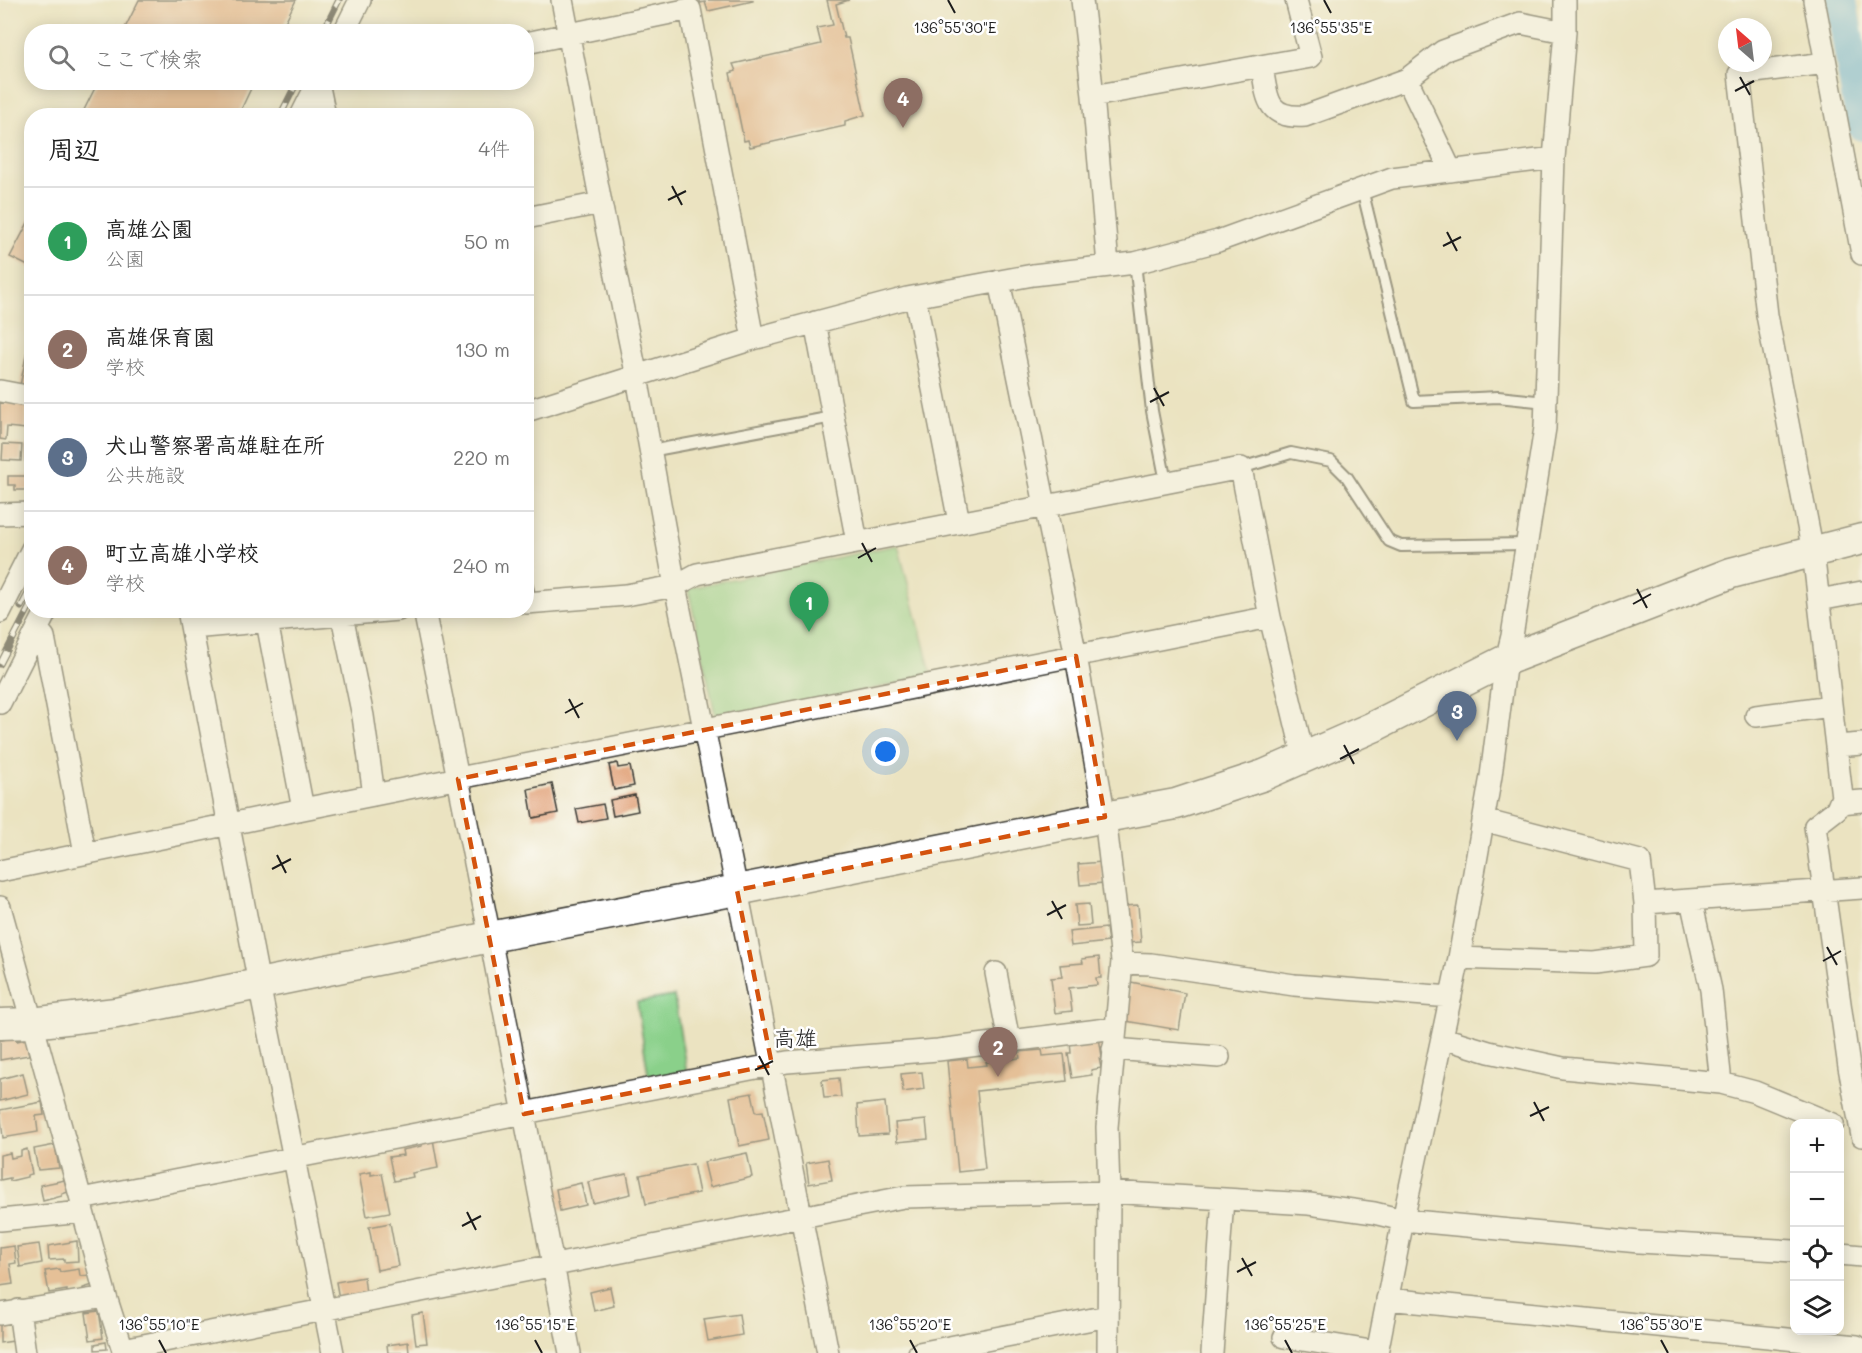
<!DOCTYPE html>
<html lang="ja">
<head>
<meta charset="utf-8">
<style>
  body { margin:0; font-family:Mali,"Klee One",sans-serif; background:#f2f2f2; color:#222 }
  .controls { position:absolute; right:18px; bottom:18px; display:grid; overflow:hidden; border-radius:12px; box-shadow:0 3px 15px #0003 }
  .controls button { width:54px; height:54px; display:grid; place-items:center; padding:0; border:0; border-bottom:2px solid #e0e0e0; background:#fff; color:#222; font:30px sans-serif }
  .compass { position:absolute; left:1718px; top:18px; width:54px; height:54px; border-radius:50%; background:#fff; box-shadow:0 3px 15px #0003; rotate:332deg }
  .you { position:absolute; left:886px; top:752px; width:21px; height:21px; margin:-15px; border:4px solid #fff; border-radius:50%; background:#1a73e8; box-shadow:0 0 0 9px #1a73e833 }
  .badge { display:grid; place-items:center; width:39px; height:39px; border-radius:50%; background:#d1495b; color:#fff; font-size:20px; font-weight:700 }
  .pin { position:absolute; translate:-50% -50px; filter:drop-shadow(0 2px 3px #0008) }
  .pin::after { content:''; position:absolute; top:32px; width:21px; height:18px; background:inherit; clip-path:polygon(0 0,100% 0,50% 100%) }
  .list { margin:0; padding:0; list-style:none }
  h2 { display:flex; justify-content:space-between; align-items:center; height:78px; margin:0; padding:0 24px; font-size:26px }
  h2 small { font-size:20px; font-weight:400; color:#767676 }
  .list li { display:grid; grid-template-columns:39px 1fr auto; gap:18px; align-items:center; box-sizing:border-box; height:108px; padding:0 24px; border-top:2px solid #e0e0e0 }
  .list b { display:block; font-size:22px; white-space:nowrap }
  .list p { margin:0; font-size:20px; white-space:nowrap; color:#767676 }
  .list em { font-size:20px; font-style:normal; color:#767676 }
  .icon { flex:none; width:33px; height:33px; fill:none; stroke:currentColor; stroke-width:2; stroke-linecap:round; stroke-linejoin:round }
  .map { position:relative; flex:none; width:1862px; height:1353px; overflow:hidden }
  .search { position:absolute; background:#fff; box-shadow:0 3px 15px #0003; left:24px; top:24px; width:510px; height:66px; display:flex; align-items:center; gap:15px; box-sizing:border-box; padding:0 21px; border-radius:24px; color:#767676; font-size:22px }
  .panel { position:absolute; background:#fff; box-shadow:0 3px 15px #0003; left:24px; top:108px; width:510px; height:510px; border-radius:24px }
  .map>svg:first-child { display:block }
  .green { fill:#8ad08a; stroke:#537653; stroke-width:1.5 }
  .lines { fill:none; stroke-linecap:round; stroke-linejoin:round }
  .river { stroke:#68b5e2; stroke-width:32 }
  .building { fill:#dd9465 }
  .lane-casing { stroke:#3b3a35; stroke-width:14 }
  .street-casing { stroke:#3b3a35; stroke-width:24 }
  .secondary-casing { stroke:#3b3a35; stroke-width:33 }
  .lane { stroke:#fff; stroke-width:10 }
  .street { stroke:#fff; stroke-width:21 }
  .secondary { stroke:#fff; stroke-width:30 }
  .rail-casing { stroke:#1c1c1c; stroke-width:7 }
  .rail { stroke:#fff; stroke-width:4.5; stroke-dasharray:14; stroke-linecap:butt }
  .marked { fill:none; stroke:#d4530e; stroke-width:4.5; stroke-dasharray:12 8; stroke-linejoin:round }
  .ticks { fill:none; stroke:#1c1c1c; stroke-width:2 }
  .labels { text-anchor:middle; stroke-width:5; stroke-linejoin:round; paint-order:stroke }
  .quarter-label { font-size:22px; fill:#1c1c1c; stroke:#fff }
  .ticks-label { font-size:15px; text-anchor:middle; fill:#1c1c1c; stroke:#fff; stroke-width:5; stroke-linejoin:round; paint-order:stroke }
</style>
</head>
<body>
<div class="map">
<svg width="1862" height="1353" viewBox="0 0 1862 1353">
  <rect width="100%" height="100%" fill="#fff"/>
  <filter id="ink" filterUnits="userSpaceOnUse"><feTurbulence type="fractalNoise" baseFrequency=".0167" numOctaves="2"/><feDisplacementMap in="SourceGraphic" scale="12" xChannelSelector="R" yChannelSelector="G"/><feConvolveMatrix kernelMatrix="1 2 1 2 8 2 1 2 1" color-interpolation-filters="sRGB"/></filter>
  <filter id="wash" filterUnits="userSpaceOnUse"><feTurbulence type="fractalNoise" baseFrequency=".008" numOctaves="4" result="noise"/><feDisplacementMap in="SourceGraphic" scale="24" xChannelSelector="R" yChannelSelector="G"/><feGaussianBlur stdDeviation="1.35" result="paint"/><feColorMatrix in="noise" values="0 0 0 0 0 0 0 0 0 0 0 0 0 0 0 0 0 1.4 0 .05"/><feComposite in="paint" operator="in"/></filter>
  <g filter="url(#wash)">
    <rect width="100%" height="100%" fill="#ebe3c1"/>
    <!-- green -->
    <path class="green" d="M898,545L932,676L717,723L688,588Z
      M674,996L687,1074L649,1080L637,1002Z"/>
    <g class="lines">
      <!-- river -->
      <path class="river" d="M1841,0L1862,125"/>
    </g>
    <g id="blocks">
      <!-- building -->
      <path class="building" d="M139,0H296L280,32H123Z
        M700,0H753V1L708,11L705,2L700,3Z
        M827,0H849L836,4L844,38H848L865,115L845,121V126L750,147L748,140L744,141L730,73L736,71L733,64L821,44L817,28L833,25Z
        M98,82H254L238,116H81Z
        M32,215V268L10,257Z
        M30,316H32V345L26,344Z
        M27,351L32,352V388L20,386Z
        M0,403L27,404L26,429L7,427L6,440L0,439Z
        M3,444L22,445L21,461L2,460Z
        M25,445H32V462L25,461Z
        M8,476H32V490H15V485H8Z
        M617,763L618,768L630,766L634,786L614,790L609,765Z
        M552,784L558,813L533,818L528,789Z
        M635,795L638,811L613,816L610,800Z
        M603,804L606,818L579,823L576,809Z
        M1102,862L1104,883L1080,885L1078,864Z
        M1089,904L1091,925L1077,926L1075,905Z
        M1138,905L1141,942L1127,943L1124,906Z
        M1106,928L1108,942L1071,946L1069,932Z
        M1099,957L1101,978H1096L1097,985L1069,988L1072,1011L1055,1013L1051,978L1062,977L1060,965L1083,963L1082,959Z
        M1131,982L1185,993L1179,1030L1125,1021Z
        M0,1033L2,1040L16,1037L17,1041L26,1039L29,1055L0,1060Z
        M1099,1037L1102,1057L1099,1058L1101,1068L1091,1070L1092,1075L1072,1078L1068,1053H1071L1070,1042Z
        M1042,1050L1043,1056L1064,1054L1067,1081L977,1091L985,1169L958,1172L947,1061L967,1059L968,1067L987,1065L986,1062L1020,1058L1019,1052Z
        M922,1072L924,1089L903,1092L901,1074Z
        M23,1073L28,1094L0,1101V1079Z
        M839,1078L841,1097L824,1098L822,1080Z
        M752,1093L756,1112L763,1111L769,1140L739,1146L730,1097Z
        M42,1102L44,1115L36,1116L38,1132L3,1138L0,1110Z
        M885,1102L888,1134L859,1136L857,1105Z
        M926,1120L928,1139L897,1142L895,1123Z
        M433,1139L438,1168L412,1173L413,1177L394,1181L389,1157L403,1155L402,1150L422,1146V1141Z
        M55,1145L59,1168L38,1170L34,1149Z
        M27,1149L32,1174L27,1175V1177L10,1181V1178L0,1180V1155L10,1153L11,1158L21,1156V1151Z
        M747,1153L752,1177L710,1187L704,1162Z
        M828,1159L832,1180L809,1184L806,1163Z
        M693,1164L699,1193L646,1204L640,1175Z
        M371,1172V1175L382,1173L390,1212L367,1216L359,1174Z
        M627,1174L631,1194L593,1203L588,1182Z
        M65,1180L68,1192L62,1194V1196L43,1201L40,1185Z
        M581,1183L586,1205L560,1211L556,1189Z
        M390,1223L398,1266L377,1270L369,1227Z
        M77,1241L78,1261L64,1262V1259L49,1260L48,1246Z
        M39,1244L42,1263L20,1267L17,1247Z
        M14,1246L16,1263L10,1264L13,1284L0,1286V1248Z
        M59,1269L60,1272L79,1269L80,1276L91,1275L93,1285L83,1288V1291L67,1293V1290L49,1293L45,1271Z
        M364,1277L366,1294L339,1299L336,1282Z
        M610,1287L614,1306L594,1311L590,1292Z
        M99,1311L103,1338L90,1340L86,1313Z
        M423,1313L427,1343L416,1344L412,1315Z
        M739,1314L742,1335L708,1341L704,1319Z
        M10,1323L13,1341L0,1343V1324Z
        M106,1342L107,1349L95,1350V1344Z
        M408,1342L409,1353H388L387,1345Z"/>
    </g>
  </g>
  <g filter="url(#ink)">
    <use href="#blocks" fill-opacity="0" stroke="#3b3a35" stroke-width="1.5"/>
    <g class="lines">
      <!-- lane casing -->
      <g class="lane-casing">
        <path id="lane" d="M1362,189L1414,401L1498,397L1546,402
          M1135,263L1152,411L1166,482
          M650,451L833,417
          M1241,468L1291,453L1331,461L1347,477L1389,541L1401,546L1527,544
          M526,582L531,603"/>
      </g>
      <!-- street casing -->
      <g class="street-casing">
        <path id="street" d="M562,0L601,203L637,377L675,586L737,890L828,1353
          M1082,0L1093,96L1108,265
          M1814,0L1862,254
          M344,32L360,0
          M526,43L690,9L753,339
          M1826,63L1739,74L1767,315L1813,552L1842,797L1837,809L1815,826L1849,1067L1862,1136
          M1262,66C1267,97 1266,119 1305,116L1407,79L1443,51L1520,23L1565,32
          M1407,79L1451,171
          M318,82L325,116
          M1093,96L1311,57L1296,0
          M301,116L318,82
          M526,218L601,203
          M999,281L1076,656L1105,817L1122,961L1107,1127L1109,1192L1108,1353
          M915,297L959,522
          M815,322L857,542
          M0,391L32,397
          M526,411L753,339L907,298L1033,275L1135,263L1218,241L1392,178L1554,158
          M0,514L32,513
          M1819,600L1862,592
          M526,603L626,595L675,586L697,574L1241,468L1270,617L1304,758
          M188,610L259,984L333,1353
          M424,610L490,937L570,1353
          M0,612L32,549
          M342,616L363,716L374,795
          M267,622L303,809
          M192,628L398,610
          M37,629L44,637L85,853
          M0,703L47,610
          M1756,716L1831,706
          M1836,746L1862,744
          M1840,803L1862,801
          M0,871L303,809L1270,617
          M1691,900L1711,990L1721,1083
          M1645,903L1862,888
          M0,907L81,1199L83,1212L106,1297L124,1353
          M1459,958L1595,963L1646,956L1645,903L1640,861L1483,820
          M1122,963L1151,964L1294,985L1451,997
          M996,973L1009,1041
          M1443,1038L1489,1052L1563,1068L1721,1083L1755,1092L1833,1124
          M1113,1049L1219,1057
          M81,1199L787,1062L938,1050L1115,1028
          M0,1220L83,1212
          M1840,1254L1862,1256
          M1387,1299L1857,1346
          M19,1310L25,1353
          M0,1314L106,1297
          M1284,1337L1377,1352
          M123,1349L904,1197L1109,1192L1309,1204L1374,1213L1403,1220L1639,1242L1794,1251
          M919,1353L1108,1316
          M1212,1353L1223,1199
          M1377,1353L1403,1220L1459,958L1491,776L1506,660L1512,636L1545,428L1554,158L1565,32V0"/>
      </g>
      <!-- secondary casing -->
      <g class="secondary-casing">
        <path id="secondary" d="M0,1024L32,1023L116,1013L490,937L737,890L1105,817L1176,804L1264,775L1373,727L1506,660L1731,573L1862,539"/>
      </g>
      <!-- lane -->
      <use href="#lane" class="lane"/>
      <!-- street -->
      <use href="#street" class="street"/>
      <!-- secondary -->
      <use href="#secondary" class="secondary"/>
      <!-- rail casing -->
      <g class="rail-casing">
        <path id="rail" d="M323,32L339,0
          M280,116L297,82
          M21,607L32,586
          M0,664L32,602"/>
      </g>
      <!-- rail -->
      <use href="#rail" class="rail"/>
    </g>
  </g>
  <!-- marked area -->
  <path d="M0 0H1862V1353H0ZM1076,656L1105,817L737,890L772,1065L524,1114L458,779Z" fill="#ebe3c1" fill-opacity=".55" fill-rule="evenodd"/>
  <path class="marked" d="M1076,656L1105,817L737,890L772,1065L524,1114L458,779Z"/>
  <!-- ticks -->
  <path class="ticks" d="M948,0L955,13M1324,0L1331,13M1740,77L1750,95M1735,91L1754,81M672,186L682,205M668,200L686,191M1447,232L1457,251M1443,246L1461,237M1154,388L1164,406M1150,402L1169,392M862,543L872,562M858,558L876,548M1637,589L1647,608M1633,604L1651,594M569,699L579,718M565,713L583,703M1344,745L1354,764M1340,759L1359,749M277,855L286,873M272,869L291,859M1052,901L1062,919M1047,915L1066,905M1827,947L1837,965M1823,961L1841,951M759,1056L769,1075M755,1070L773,1061M1534,1102L1544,1121M1530,1116L1549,1107M467,1212L476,1230M462,1226L481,1216M1242,1258L1252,1276M1237,1272L1256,1262M159,1340L166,1353M535,1340L542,1353M910,1340L917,1353M1285,1340L1292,1353M1661,1340L1668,1353"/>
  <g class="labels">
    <!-- quarter labels -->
    <g class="quarter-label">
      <text x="795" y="1046">高雄</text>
    </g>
  </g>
  <g class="ticks-label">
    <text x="955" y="33">136°55'30"E</text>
    <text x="1331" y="33">136°55'35"E</text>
    <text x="159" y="1330">136°55'10"E</text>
    <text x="535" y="1330">136°55'15"E</text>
    <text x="910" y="1330">136°55'20"E</text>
    <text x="1285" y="1330">136°55'25"E</text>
    <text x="1661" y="1330">136°55'30"E</text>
  </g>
</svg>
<div class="controls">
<button>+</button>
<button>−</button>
<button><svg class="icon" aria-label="locate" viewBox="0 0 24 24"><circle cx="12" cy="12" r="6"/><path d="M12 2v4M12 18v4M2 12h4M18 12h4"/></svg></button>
<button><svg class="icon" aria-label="layers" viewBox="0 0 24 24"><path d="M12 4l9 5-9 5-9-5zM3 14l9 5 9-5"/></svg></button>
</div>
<svg class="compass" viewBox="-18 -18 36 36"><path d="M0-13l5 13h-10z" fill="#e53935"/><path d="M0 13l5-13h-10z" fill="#767676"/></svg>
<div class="you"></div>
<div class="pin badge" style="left:809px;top:632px;background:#2e9e5b">1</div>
<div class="pin badge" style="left:998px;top:1077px;background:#8d6e63">2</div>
<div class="pin badge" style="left:1457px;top:741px;background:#5c6f8a">3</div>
<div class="pin badge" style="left:903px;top:128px;background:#8d6e63">4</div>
<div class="search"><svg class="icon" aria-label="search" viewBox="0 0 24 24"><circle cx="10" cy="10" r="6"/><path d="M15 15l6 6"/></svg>ここで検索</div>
<section class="panel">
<h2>周辺<small>4件</small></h2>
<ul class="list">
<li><span class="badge" style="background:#2e9e5b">1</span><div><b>高雄公園</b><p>公園</p></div><em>50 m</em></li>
<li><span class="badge" style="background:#8d6e63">2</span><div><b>高雄保育園</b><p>学校</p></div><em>130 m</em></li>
<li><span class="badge" style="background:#5c6f8a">3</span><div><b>犬山警察署高雄駐在所</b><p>公共施設</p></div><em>220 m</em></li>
<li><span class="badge" style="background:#8d6e63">4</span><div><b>町立高雄小学校</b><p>学校</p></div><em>240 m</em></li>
</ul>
</section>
</div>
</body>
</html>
